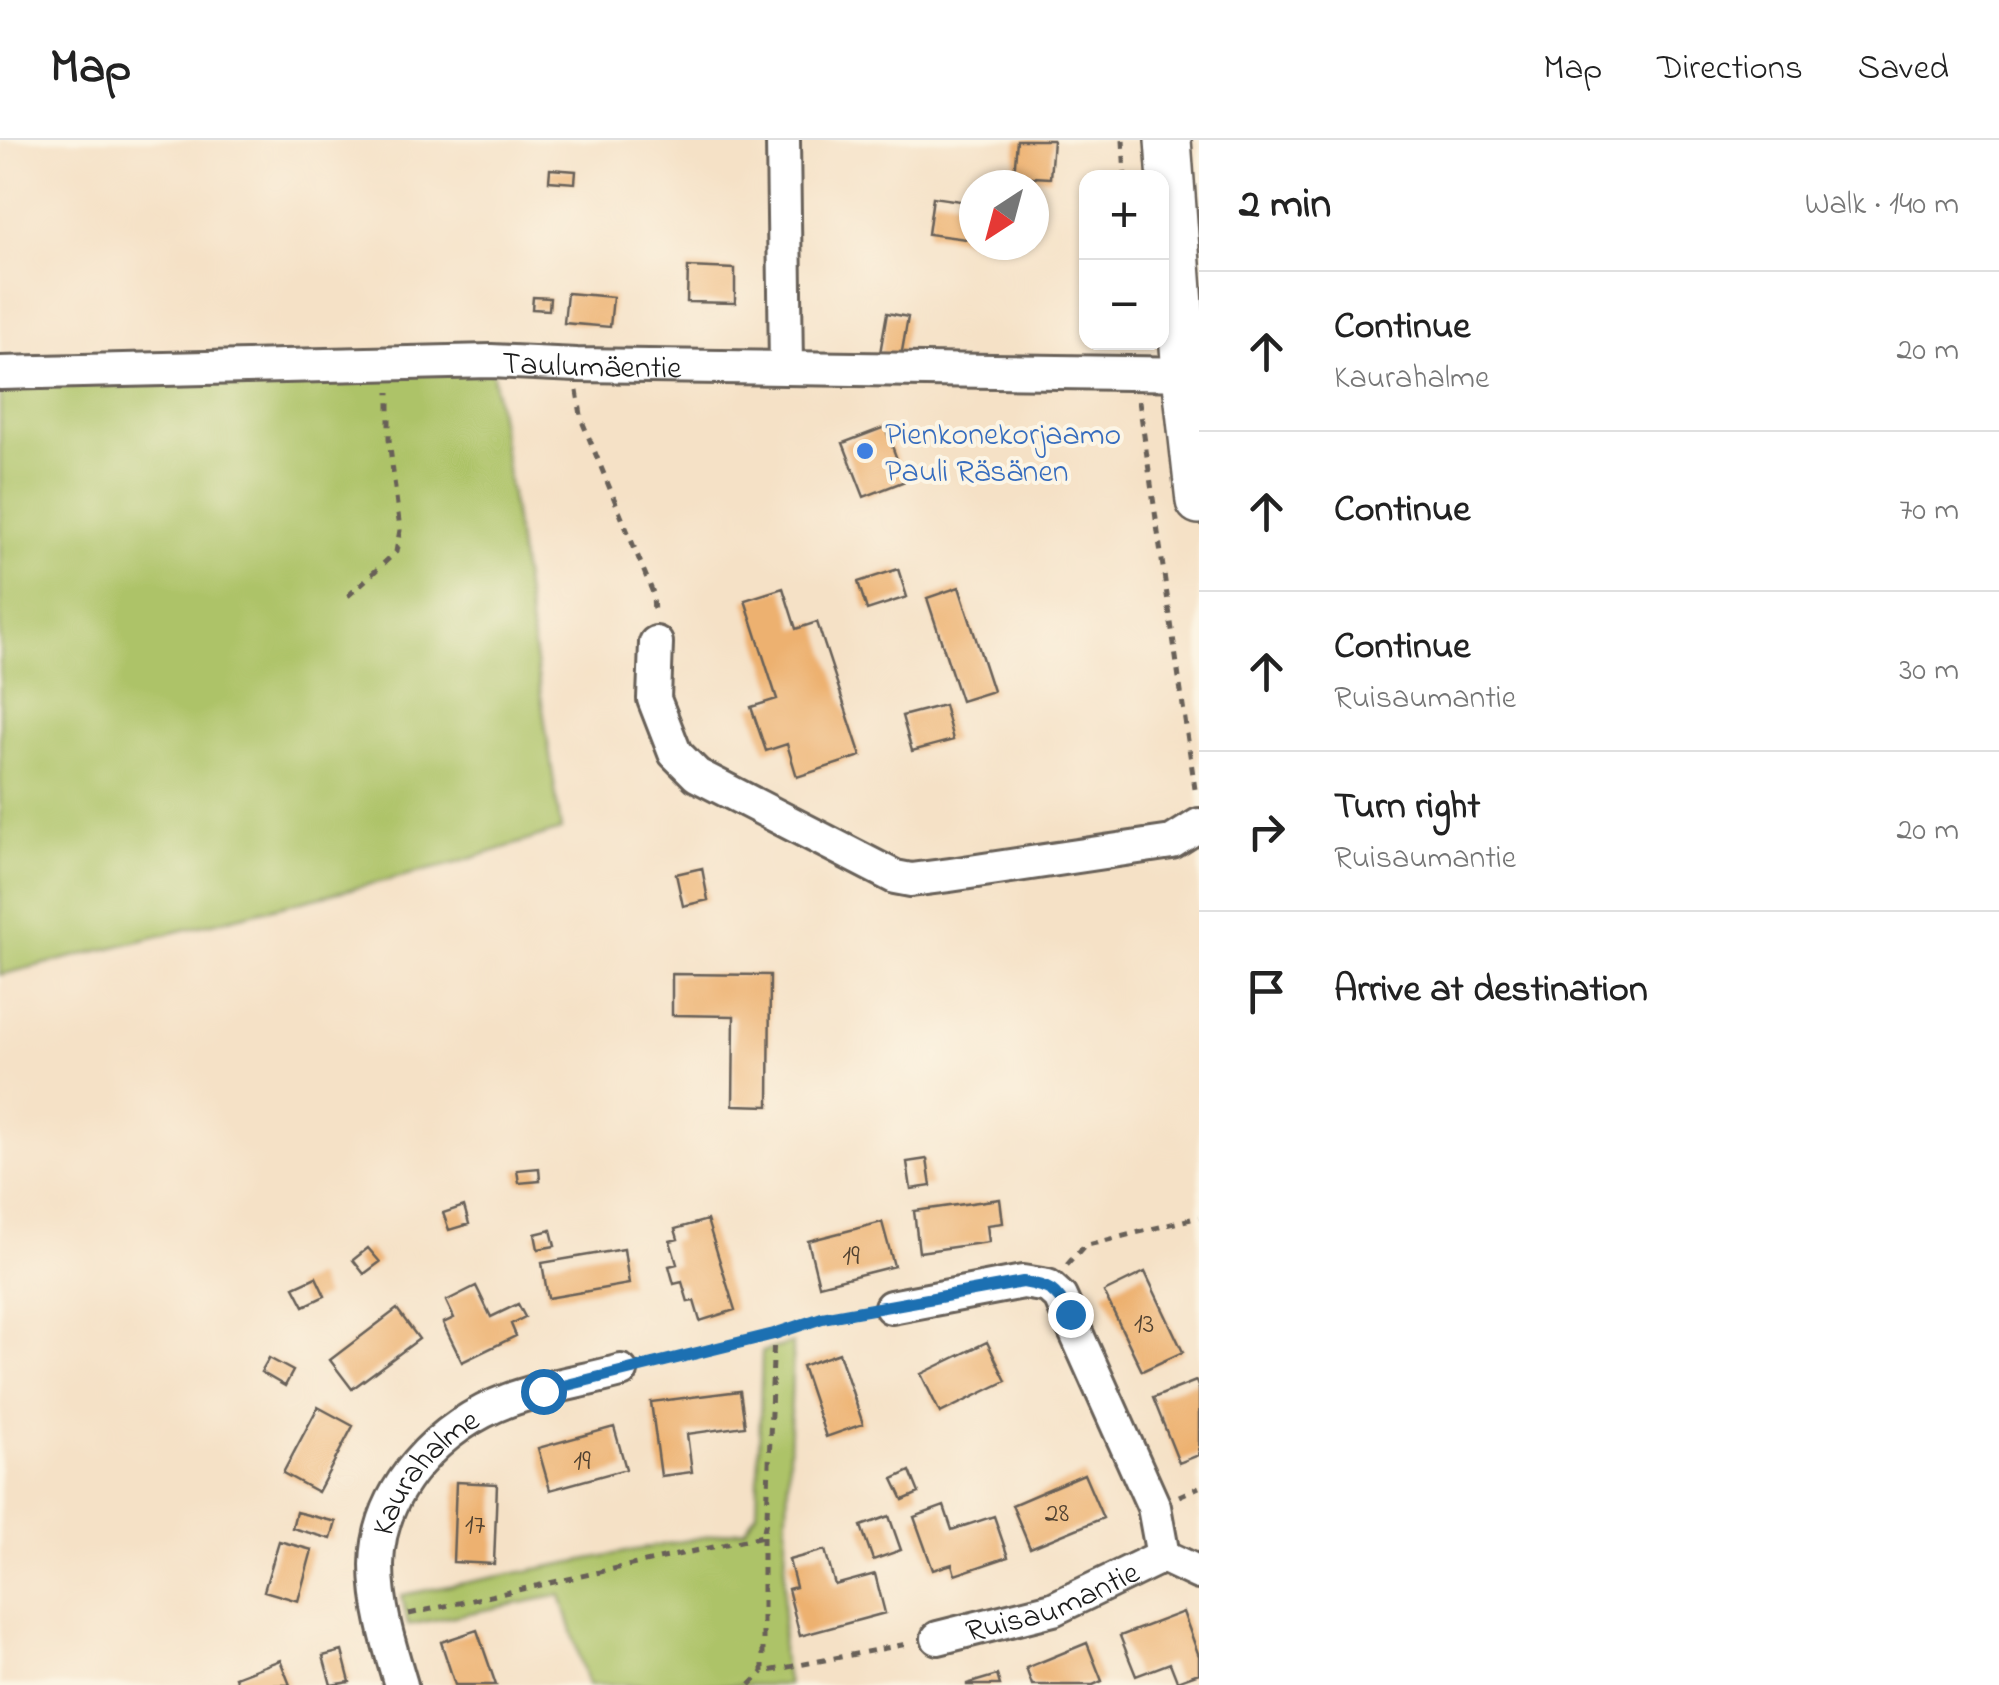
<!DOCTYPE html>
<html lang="en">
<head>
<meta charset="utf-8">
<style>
  body { margin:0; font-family:"Indie Flower",sans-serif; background:#f6f6f6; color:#222 }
  .controls { position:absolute; right:30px; top:30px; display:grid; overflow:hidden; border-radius:20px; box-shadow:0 2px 8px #0004 }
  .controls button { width:90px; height:90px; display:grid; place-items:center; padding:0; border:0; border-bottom:2px solid #e0e0e0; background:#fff; color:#222; font:50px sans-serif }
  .compass { position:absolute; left:959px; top:30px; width:90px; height:90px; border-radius:50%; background:#fff; box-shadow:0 2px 8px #0004; rotate:216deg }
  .stop { position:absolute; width:30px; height:30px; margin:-22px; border:8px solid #1f6fb2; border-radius:50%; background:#fff }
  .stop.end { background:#1f6fb2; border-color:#fff; box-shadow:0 2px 10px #0008 }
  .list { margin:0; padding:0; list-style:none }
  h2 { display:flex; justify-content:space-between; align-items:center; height:130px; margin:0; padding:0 40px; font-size:42px }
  h2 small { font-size:32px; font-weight:400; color:#767676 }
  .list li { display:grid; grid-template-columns:65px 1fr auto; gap:30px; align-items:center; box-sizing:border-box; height:160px; padding:0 40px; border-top:2px solid #e0e0e0 }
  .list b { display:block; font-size:38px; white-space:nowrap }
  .list p { margin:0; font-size:32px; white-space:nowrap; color:#767676 }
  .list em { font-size:32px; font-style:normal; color:#767676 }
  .icon { flex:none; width:55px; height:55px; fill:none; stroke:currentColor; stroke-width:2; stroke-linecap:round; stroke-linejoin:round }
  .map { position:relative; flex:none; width:1199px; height:1545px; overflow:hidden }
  header { display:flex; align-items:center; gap:60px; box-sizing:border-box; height:140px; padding:0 50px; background:#fff; border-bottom:2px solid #e0e0e0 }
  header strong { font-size:48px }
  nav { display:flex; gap:55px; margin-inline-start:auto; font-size:35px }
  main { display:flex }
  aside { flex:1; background:#fff }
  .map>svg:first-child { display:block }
  .green { fill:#adc367; stroke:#647042; stroke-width:2.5 }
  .building { fill:#edb170 }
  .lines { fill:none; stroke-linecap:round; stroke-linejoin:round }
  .minor-casing { stroke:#686158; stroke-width:38 }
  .secondary-casing { stroke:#686158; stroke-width:50 }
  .path { stroke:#686158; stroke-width:5; stroke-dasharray:8 8; stroke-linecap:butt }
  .minor { stroke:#fff; stroke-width:32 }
  .secondary { stroke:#fff; stroke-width:45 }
  .route { stroke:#1f6fb2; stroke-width:12 }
  .shop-dot { fill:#3f7fe0; stroke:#fcf5e5; stroke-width:4 }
  .labels { text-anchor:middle; stroke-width:8; stroke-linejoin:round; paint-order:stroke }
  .number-label { font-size:28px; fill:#504131 }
  .street-label { font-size:32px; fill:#1c1c1c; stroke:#fcf5e5 }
  .shop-label { font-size:32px; fill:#366cbe; stroke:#fcf5e5; text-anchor:start }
</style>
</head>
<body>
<header>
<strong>Map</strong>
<nav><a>Map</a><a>Directions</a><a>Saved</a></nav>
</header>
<main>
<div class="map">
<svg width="1199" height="1545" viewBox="0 0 1199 1545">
  <rect width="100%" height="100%" fill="#fcf5e5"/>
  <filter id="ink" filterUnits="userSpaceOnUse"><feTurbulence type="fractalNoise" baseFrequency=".01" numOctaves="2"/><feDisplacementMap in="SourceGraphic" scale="20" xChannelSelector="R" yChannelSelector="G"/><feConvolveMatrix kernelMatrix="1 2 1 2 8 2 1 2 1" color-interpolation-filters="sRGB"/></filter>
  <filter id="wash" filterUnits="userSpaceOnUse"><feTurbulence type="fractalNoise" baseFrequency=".0048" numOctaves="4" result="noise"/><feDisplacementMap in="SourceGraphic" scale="40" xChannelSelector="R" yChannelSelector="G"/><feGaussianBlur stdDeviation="2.25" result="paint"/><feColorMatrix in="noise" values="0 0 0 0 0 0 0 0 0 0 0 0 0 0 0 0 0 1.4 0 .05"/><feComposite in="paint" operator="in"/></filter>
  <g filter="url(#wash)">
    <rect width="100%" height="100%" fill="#f5e1c6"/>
    <!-- green -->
    <path class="green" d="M491,221L561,690L453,724L0,835V233Z
      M793,1203L782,1513L788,1545H588L561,1455L408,1485L402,1455L745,1389L757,1372L762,1212Z"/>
    <g id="blocks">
      <!-- building -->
      <path class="building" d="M1017,0H1053L1050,38L1014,36Z
        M550,29L576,31L575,43L549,41Z
        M933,57L974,63V100L928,94Z
        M688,127L735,129V163L687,162Z
        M567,153L613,157L610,187L564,183Z
        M533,157L550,158L549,170L532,169Z
        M887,173L908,177L901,217L880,213Z
        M885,287L905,341L864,357L843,303Z
        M898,429L907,457L867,470L858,442Z
        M959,447L993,551L961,561L927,458Z
        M783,448L796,489L817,482L861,616L797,637L787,604L766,611L751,567L777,559L745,460Z
        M944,565L953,600L912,611L902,576Z
        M702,728L708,760L683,766L676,734Z
        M672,834L770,835L769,966L733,965L734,876L672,875Z
        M927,1019L931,1046L911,1049L907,1022Z
        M539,1028L540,1041L519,1043L517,1030Z
        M1000,1059L1003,1083L987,1085L989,1102L919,1112L914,1071Z
        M464,1066L469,1084L449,1090L443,1073Z
        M707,1080L735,1170L700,1181L694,1161L688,1162L682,1142L674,1144L669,1126L677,1124L670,1101L678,1099L675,1089Z
        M882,1082L894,1126L819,1145L808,1101Z
        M551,1090L555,1106L538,1109L535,1094Z
        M368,1108L380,1122L364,1134L353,1120Z
        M624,1109L629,1144L548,1158L542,1123Z
        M1145,1132L1183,1212L1142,1231L1104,1152Z
        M316,1137L325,1156L304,1166L294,1147Z
        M476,1146L491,1177L518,1164L525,1177L511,1184L516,1196L462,1222L443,1183L454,1178L446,1161Z
        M397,1169L419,1199L352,1249L330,1220Z
        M987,1202L1006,1241L940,1273L921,1234Z
        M839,1213L863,1284L826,1297L802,1226Z
        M269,1218L293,1231L285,1246L261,1232Z
        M1196,1241L1199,1249V1315L1179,1323L1153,1258Z
        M740,1251L745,1286L687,1294L692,1332L661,1336L651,1262Z
        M318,1267L353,1286L318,1352L283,1333Z
        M614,1287L626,1329L550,1350L538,1308Z
        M910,1331L919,1353L903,1360L893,1339Z
        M1084,1334L1103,1378L1030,1408L1012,1365Z
        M456,1342L497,1344L494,1424L453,1422Z
        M944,1366L952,1390L994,1376L1008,1417L955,1435L952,1424L933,1430L914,1377Z
        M296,1372L336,1382L331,1399L292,1388Z
        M889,1376L901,1410L873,1420L861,1386Z
        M279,1401L312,1410L298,1461L264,1451Z
        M825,1410L835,1445L875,1434L885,1473L800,1496L788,1449L796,1447L789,1420Z
        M1183,1472L1199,1516V1533L1177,1541L1170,1523L1136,1536L1120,1496Z
        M477,1490L496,1545H455L441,1502Z
        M1087,1503L1102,1541L1093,1545H1032L1026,1528Z
        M342,1511L350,1542L331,1545L323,1516Z
        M280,1520L290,1545H238L235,1537Z
        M997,1535L1000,1545H967V1544Z"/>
    </g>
  </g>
  <g filter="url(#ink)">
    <use href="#blocks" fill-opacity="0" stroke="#686158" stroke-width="2.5"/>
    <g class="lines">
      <!-- minor casing -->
      <g class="minor-casing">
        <g id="minor">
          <path d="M783,0L786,227"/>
          <path id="s1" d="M0,233L491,221L577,225L1199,234"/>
          <path d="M656,503L654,559L675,613L697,635L895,737L911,740L950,735L1172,702L1199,685"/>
          <path d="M891,1167L1023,1142L1048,1146L1060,1157L1154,1367L1163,1416"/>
          <path id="s2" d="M938,1498L1053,1469L1163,1416L1199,1433"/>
          <path id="s3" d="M401,1545C389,1505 377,1467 377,1425C378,1348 441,1285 509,1260C544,1247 584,1241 621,1231"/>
        </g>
      </g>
      <!-- secondary casing -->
      <g class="secondary-casing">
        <path id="secondary" d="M1168,0L1185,234L1199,361"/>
      </g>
      <!-- path -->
      <path class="path" d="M1123,0L1125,38
        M577,251L582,281L653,453L654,475
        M1139,261L1196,656
        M348,456L396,412L400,390L389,299V252
        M1067,1125L1084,1106L1199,1077
        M774,1194L822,1177L863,1172
        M1179,1356L1199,1347
        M763,1396V1532L912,1503
        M409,1474L763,1396L767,1376L774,1194L649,1224
        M750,1545L763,1532"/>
      <!-- minor -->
      <use href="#minor" class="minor"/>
      <!-- secondary -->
      <use href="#secondary" class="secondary"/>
    </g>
  </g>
  <g class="lines" filter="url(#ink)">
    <!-- route -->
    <path class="route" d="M543,1251L774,1194L822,1178L1023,1142C1051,1147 1055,1149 1070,1174"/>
  </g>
  <!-- markers -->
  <circle class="shop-dot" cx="865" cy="311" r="10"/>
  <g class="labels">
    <!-- number labels -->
    <g class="number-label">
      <text x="851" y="1124">19</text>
      <text x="1144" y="1192">13</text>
      <text x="582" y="1329">19</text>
      <text x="1057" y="1381">28</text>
      <text x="475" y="1393">17</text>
    </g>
    <!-- street labels -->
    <g class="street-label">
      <text dy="11" stroke="none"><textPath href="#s1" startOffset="592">Taulumäentie</textPath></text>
      <text dy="11" stroke="none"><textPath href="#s3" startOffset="232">Kaurahalme</textPath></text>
      <text dy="11" stroke="none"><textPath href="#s2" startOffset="120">Ruisaumantie</textPath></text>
    </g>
    <!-- shop labels -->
    <g class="shop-label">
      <text x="885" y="304">Pienkonekorjaamo<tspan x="885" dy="37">Pauli Räsänen</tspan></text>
    </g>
  </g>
</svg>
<div class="controls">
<button>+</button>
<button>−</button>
</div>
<svg class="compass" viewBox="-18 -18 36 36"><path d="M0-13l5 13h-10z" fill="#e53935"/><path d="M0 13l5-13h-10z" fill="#767676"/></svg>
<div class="stop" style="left:543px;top:1251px"></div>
<div class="stop end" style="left:1070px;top:1174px"></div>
</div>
<aside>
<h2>2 min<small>Walk · 140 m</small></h2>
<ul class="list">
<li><svg class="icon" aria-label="ahead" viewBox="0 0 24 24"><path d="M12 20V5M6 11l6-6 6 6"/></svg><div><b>Continue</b><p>Kaurahalme</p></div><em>20 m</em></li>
<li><svg class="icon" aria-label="ahead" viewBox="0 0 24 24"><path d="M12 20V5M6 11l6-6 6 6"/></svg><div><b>Continue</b></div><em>70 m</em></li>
<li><svg class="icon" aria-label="ahead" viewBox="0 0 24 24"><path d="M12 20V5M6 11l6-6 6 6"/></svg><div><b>Continue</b><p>Ruisaumantie</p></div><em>30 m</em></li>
<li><svg class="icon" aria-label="right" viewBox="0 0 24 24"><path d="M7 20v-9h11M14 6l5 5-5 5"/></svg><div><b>Turn right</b><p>Ruisaumantie</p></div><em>20 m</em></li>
<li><svg class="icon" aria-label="arrive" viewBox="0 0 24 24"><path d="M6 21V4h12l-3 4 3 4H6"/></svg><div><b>Arrive at destination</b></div></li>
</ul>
</aside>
</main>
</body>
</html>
